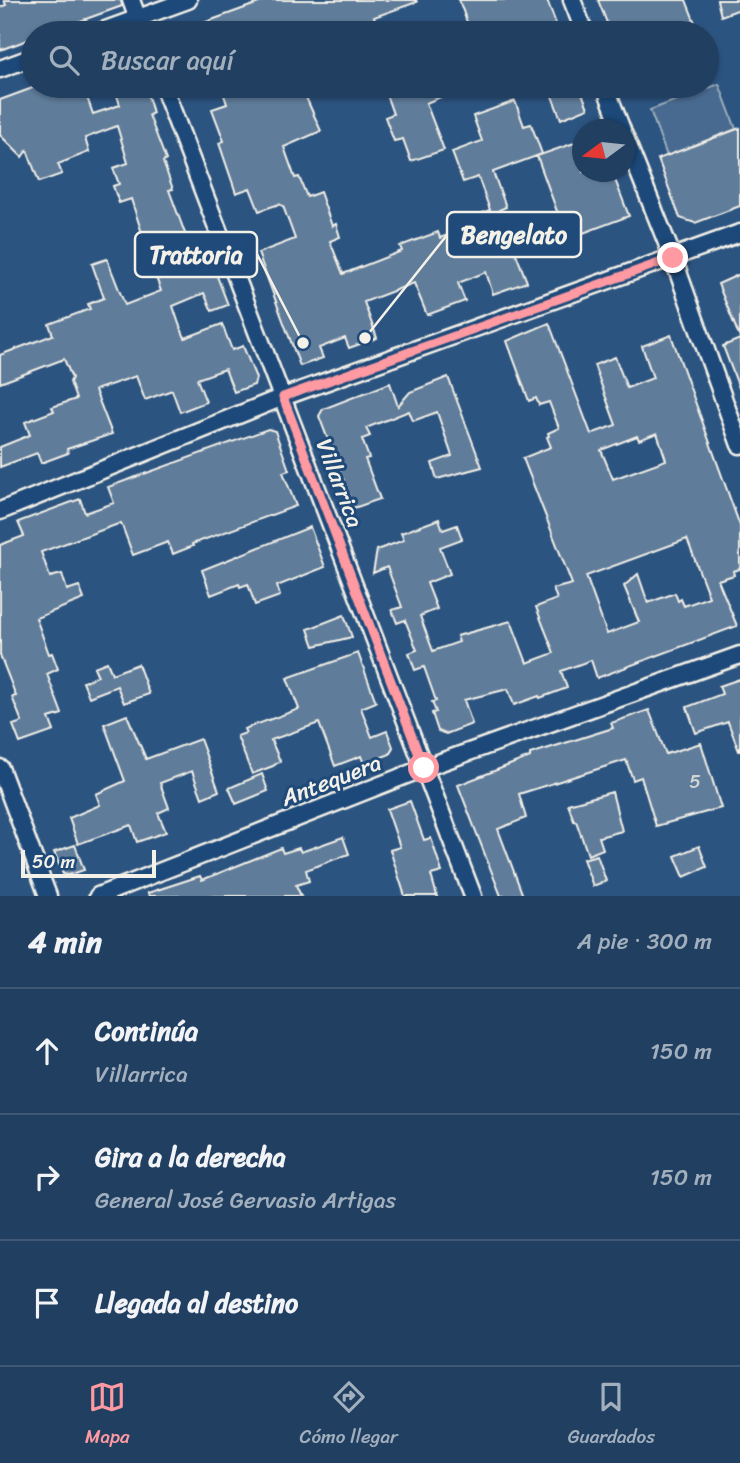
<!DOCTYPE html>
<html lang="es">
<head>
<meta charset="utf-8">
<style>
  body { margin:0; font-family:Sriracha,sans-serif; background:#294667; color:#f1f3f6 }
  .compass { position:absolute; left:572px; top:119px; width:63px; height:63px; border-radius:50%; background:#213f61; box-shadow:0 2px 5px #0004; rotate:255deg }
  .scale { position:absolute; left:21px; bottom:18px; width:135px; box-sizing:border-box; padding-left:7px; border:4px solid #f4f1e8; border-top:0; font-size:19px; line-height:24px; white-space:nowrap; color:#f4f1e8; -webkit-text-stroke:5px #1f4a7a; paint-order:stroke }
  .stop { position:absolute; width:21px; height:21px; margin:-16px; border:5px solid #ff9aa2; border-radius:50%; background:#fff }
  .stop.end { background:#ff9aa2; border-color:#fff; box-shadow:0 2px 7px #0008 }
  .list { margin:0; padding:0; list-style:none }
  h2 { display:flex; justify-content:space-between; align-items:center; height:91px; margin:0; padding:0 28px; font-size:30px }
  h2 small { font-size:23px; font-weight:400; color:#a2afbd }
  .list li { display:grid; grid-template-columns:46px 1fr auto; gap:21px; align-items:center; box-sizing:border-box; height:126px; padding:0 28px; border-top:2px solid #3e5876 }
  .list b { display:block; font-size:26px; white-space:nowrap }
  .list p { margin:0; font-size:23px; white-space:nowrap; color:#a2afbd }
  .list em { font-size:23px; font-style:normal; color:#a2afbd }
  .icon { flex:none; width:38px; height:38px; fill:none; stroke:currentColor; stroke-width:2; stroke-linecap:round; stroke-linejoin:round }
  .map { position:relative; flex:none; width:740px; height:896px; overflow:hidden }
  .search { position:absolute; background:#213f61; box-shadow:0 2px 5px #0004; left:21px; right:21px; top:21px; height:77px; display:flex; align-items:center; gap:18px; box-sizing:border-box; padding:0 24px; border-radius:38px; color:#a2afbd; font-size:26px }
  .sheet { height:469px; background:#213f61 }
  nav { display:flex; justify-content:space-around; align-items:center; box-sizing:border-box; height:98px; border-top:2px solid #3e5876; background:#213f61; font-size:19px; color:#a2afbd }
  nav a { display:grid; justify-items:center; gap:4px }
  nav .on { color:#ff9aa2 }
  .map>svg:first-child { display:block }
  .green { fill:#496b90; stroke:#9eaebc; stroke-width:2 }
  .building { fill:#5e7b9a; stroke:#f4f1e8; stroke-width:2; fill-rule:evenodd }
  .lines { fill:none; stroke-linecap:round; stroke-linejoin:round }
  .minor-casing { stroke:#f4f1e8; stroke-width:21 }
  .minor { stroke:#1f4a7a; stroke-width:16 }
  .route { stroke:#ff9aa2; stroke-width:9 }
  .labels { text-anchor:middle; stroke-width:6; stroke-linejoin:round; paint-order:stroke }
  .number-label { font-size:19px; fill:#ced4d4 }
  .street-label { font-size:23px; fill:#f4f1e8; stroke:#1f4a7a }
  .leader { fill:none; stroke:#f4f1e8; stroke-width:2.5 }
  .callout-dot { fill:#f4f1e8; stroke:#1f4a7a; stroke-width:2.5 }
  .callout { fill:#1f4a7a; stroke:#f4f1e8; stroke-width:2.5 }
  .callout-label { font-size:24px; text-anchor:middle; font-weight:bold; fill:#f4f1e8 }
</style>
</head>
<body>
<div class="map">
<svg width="740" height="896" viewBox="0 0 740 896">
  <rect width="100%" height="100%" fill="#2c5481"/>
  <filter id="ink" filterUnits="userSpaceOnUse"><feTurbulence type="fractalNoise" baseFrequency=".0143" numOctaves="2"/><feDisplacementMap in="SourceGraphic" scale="14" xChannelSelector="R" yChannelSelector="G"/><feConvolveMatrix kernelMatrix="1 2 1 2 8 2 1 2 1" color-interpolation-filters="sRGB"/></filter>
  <g filter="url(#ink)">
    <!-- green -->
    <path class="green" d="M719,84L736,129L667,156L650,110Z"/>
    <!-- building -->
    <path class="building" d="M4,0H121L122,6L47,33H33V38L0,50V7L6,5Z
      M267,0H416L417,2L374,17L380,33H181V31Z
      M459,0H547L556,24L532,33H471Z
      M598,0H686L695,23L666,33H611Z
      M717,0H740V9L721,16Z
      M38,86H83L93,114L120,105L114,86H145L153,113L149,115L166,160L163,162L173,189L169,190L186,236L190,235L200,262L210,273L215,271L228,305L212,311L204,293L173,306L179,324L185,338L222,324L232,350L243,346L256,378L254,385L234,392L225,369L197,379L206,402L180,412L172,390L145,400L136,376L95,390L112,434L67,449L68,453L41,463L37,453L0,467V447L30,435L25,422L54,411L52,407L76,399L70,382L72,378L64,359L0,383V355L53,335L49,324L90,309L88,304L104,298L92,264L107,259L125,305L161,291L141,237L143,236L131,199L119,203L113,186L119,184L113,168L128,163L117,126L85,138L89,152L58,164L62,174L39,182L27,150L22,157L0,135V100Z
      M221,86H301L321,131L284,147L295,178L299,177L307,197L320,192L332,226L336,224L340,237L330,241L343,274L402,251L400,246L438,232L440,238L481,223L478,215L490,210L478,177L463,182L452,152L482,141L473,116L515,101L524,126L531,124L542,154L493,172L506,207L499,210L527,282L493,294L486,272L458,283L465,301L427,315L414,283L364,302L377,338L349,348L345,338L319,348L323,358L300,366L258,253L295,239L283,206L279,204L259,211L250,188L236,193L219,143L224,141L212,109L227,104Z
      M383,86H467L426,103L444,150L411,161L403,139L394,141L385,117L393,114Z
      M548,86H579L588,108L561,119Z
      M740,128V206L695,223L680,218L658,159Z
      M583,140V172H612L629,216L567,239L537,156Z
      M740,274V338L718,284Z
      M549,323L591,434L616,425L594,365L615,357L627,388L653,378L642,346L671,335L740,526V569L733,571L734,575L718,580L737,626L597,678L591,660L561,671L567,688L540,698L539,696L514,705L508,689L464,700L472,724L446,734L438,731L432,713L436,712L432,702L436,701L424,667L415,670L409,653L417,650L405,620L397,623L392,610L402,607L387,567L373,573L377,550L404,540L401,533L439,519L443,530L457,525L462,539L440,547L450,574L427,583L437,609L420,616L433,651L459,642L457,636L511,621L527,663L554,653L536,607L557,599L553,589L572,584L523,458L551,447L547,437L549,436L548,433L559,428L549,402L539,405L536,398L529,401L507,341ZM657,433L666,460L613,479L601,450L637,436L639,440ZM687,539L709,597L684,606L681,599L678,601L675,593L648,603L638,574L624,586L639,622L607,634L586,576Z
      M740,339V387L739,388L723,346Z
      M448,377L482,467L437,479L432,463L452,456L437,412L413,421L409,411L366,428L370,436L362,439L369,458L365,459L380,499L354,508L319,416L323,409L390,383L398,406L410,392Z
      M268,429L275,431L289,470L283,472L296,506L192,544L193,546L173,554L168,542L133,555L121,523L41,552L50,577L62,574L67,590L79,586L84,599L36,618L49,654L52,653L58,669L47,674L62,714L49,718L54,731L20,743L13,725L22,722L12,697L16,696L0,655V545L24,536L18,522L80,499L85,513L114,503L108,487Z
      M310,527L325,567L277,586L280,596L255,605L248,584L240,587L239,584L211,595L202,570Z
      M344,615L352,637L314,646L308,629Z
      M358,653L376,702L361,708L372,737L387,731L393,747L390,754L364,764L361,756L335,766L319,723L271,740L280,761L273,766L252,774L237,736L246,733L244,729L299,709L287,678Z
      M107,662L112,674L138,664L149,694L124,703L117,686L89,697L83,682L98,676L94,667Z
      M740,679V751H739L728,722L696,733L687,707L722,694L719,686Z
      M649,710L666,754L701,743L721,808L656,826L641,777L633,780L626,760L519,794L526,818L498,829L523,896H501L458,785L530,757V754L613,728L611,723Z
      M127,715L146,759L200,739L219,791L202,798L192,771L160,783L169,808L158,813L166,832L137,842L131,825L78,844L69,818L100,805L96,794L125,781L104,724Z
      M262,774L268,791L236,804L229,788Z
      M612,792L622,831L599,837L603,849L588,855L576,821H574L568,804Z
      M410,801L424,840L431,838L442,872L431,875L437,896H405L390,850L400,847L387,809Z
      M343,837L349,854L306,870L309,881L296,885L301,896H149L148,893L200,876L202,880L281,848L283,853L299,848L301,852Z
      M75,845L84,870L69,875L63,874L54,852Z
      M699,846L707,867L684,877L675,856Z
      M597,855L606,881L593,886L583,859Z"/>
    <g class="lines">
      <!-- minor casing -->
      <g class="minor-casing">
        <path id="minor" d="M131,0L143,33
          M572,0L585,33
          M97,33L188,0
          M0,69L33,57
          M163,86L473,896
          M605,86L622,130
          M624,135L673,258L740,445
          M0,511L283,397L740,233
          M0,768L48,896
          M98,896L424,768L740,655"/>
      </g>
      <!-- minor -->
      <use href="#minor" class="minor"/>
    </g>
  </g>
  <g class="lines" filter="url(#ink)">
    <!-- route -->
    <path class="route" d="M424,768L283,397L673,258"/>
  </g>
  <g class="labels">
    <!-- number labels -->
    <g class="number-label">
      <text x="695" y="788">5</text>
    </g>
    <!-- street labels -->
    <g class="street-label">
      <text transform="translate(340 483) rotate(69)" y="8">Villarrica</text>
      <text transform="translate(331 780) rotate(-21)" y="8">Antequera</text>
    </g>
  </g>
  <!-- callouts -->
  <path class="leader" d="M365 338L447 235M303 343L257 254"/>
  <g class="callout-dot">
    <circle cx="365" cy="338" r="7"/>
    <circle cx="303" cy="343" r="7"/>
  </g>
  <g class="callout">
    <rect x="447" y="212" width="134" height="45" rx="7"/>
    <rect x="135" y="232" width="122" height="45" rx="7"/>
  </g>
  <g class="callout-label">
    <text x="514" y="243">Bengelato</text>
    <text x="196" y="263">Trattoria</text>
  </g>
</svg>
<svg class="compass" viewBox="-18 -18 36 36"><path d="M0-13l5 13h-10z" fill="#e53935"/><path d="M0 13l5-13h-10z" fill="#a2afbd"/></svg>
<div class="scale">50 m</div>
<div class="stop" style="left:424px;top:768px"></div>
<div class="stop end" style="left:673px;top:258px"></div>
<div class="search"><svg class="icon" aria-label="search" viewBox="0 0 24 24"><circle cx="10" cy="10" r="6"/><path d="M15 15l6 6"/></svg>Buscar aquí</div>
</div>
<section class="sheet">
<h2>4 min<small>A pie · 300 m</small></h2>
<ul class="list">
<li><svg class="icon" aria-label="ahead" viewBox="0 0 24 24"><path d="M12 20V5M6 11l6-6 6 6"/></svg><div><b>Continúa</b><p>Villarrica</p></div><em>150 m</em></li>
<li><svg class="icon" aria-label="right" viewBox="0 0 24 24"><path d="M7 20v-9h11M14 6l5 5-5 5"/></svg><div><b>Gira a la derecha</b><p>General José Gervasio Artigas</p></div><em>150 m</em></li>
<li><svg class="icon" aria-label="arrive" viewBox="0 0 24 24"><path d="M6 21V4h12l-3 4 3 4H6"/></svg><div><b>Llegada al destino</b></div></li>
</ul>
</section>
<nav>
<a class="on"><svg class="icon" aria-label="map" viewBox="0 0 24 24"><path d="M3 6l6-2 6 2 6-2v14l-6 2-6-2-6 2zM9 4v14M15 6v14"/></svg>Mapa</a>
<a><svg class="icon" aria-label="directions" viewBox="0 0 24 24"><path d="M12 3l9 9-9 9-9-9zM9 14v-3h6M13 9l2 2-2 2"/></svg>Cómo llegar</a>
<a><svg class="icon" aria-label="saved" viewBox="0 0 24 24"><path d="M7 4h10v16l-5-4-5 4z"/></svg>Guardados</a>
</nav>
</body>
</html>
